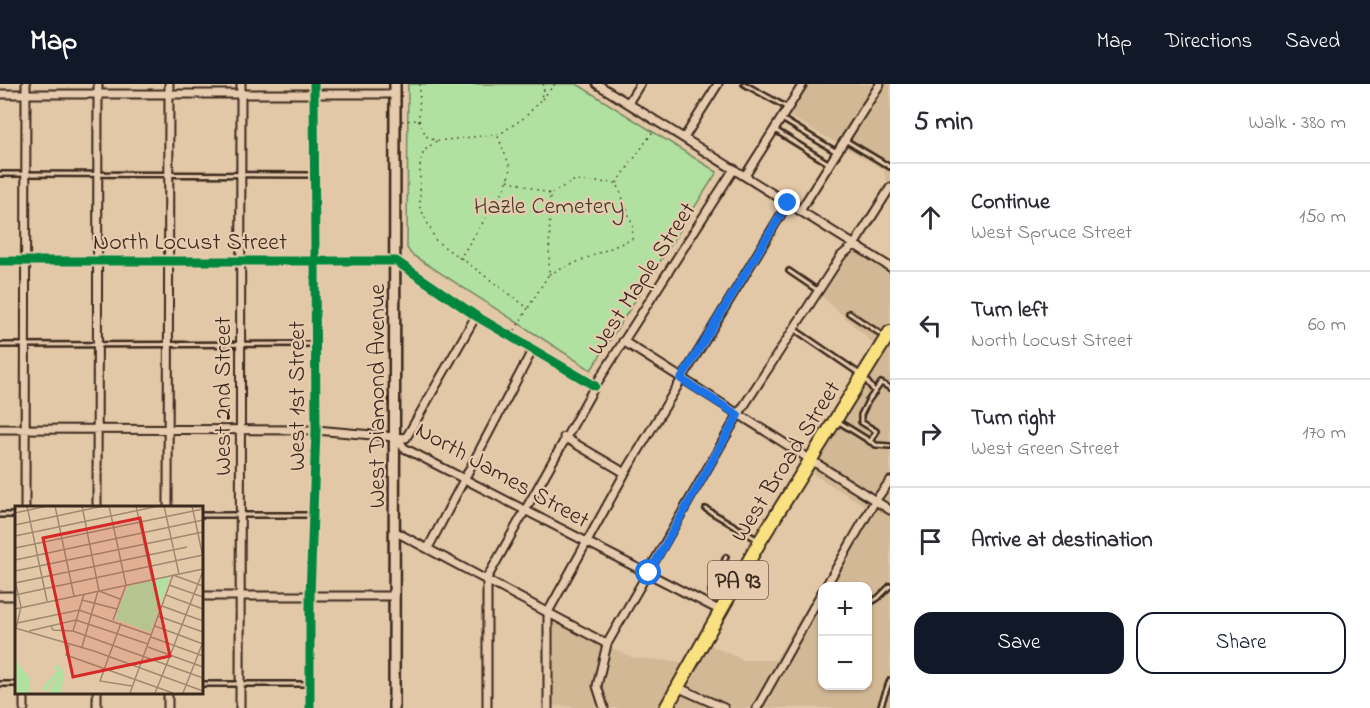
<!DOCTYPE html>
<html lang="en">
<head>
<meta charset="utf-8">
<style>
  body { margin:0; font-family:"Indie Flower",sans-serif; background:#f2f2f3; color:#2b2b33 }
  .controls { position:absolute; right:18px; bottom:18px; display:grid; overflow:hidden; border-radius:12px; box-shadow:0 2px 4px #0004 }
  .controls button { width:54px; height:54px; display:grid; place-items:center; padding:0; border:0; border-bottom:2px solid #e1e1e2; background:#fff; color:#2b2b33; font:30px sans-serif }
  .stop { position:absolute; width:18px; height:18px; margin:-14px; border:4px solid #1a73e8; border-radius:50%; background:#fff }
  .stop.end { background:#1a73e8; border-color:#fff; box-shadow:0 2px 6px #0008 }
  .list { margin:0; padding:0; list-style:none }
  h2 { display:flex; justify-content:space-between; align-items:center; height:78px; margin:0; padding:0 24px; font-size:26px }
  h2 small { font-size:20px; font-weight:400; color:#7c7c81 }
  .list li { display:grid; grid-template-columns:39px 1fr auto; gap:18px; align-items:center; box-sizing:border-box; height:108px; padding:0 24px; border-top:2px solid #e1e1e2 }
  .list b { display:block; font-size:22px; white-space:nowrap }
  .list p { margin:0; font-size:20px; white-space:nowrap; color:#7c7c81 }
  .list em { font-size:20px; font-style:normal; color:#7c7c81 }
  .actions { display:flex; gap:12px; padding:18px 24px }
  .actions a { flex:1; padding:14px 0; border:2px solid #111827; border-radius:18px; text-align:center; font-size:21px; color:#111827 }
  .actions .main { background:#111827; color:#fff }
  .icon { flex:none; width:33px; height:33px; fill:none; stroke:currentColor; stroke-width:2; stroke-linecap:round; stroke-linejoin:round }
  .map { position:relative; flex:none; width:890px; height:624px; overflow:hidden }
  header { display:flex; align-items:center; gap:36px; box-sizing:border-box; height:84px; padding:0 30px; background:#111827; color:#fff }
  header strong { font-size:28px }
  nav { display:flex; gap:33px; margin-inline-start:auto; font-size:21px }
  main { display:flex }
  aside { flex:1; background:#fff }
  .map>svg:first-child { display:block }
  .built { fill:#d2b895; fill-rule:evenodd }
  .green { fill:#b0e1a1; stroke:#768660; stroke-width:1.5 }
  .lines { fill:none; stroke-linecap:round; stroke-linejoin:round }
  .lane-casing { stroke:#3b2a1e; stroke-width:8 }
  .street-casing { stroke:#3b2a1e; stroke-width:11 }
  .secondary-casing { stroke:#3b2a1e; stroke-width:14 }
  .highway-casing { stroke:#3b2a1e; stroke-width:16 }
  .path { stroke:#3b2a1e; stroke-width:1.5; stroke-dasharray:1.5 4.5; stroke-linecap:butt }
  .lane { stroke:#e7cbae; stroke-width:3 }
  .street { stroke:#e7cbae; stroke-width:7 }
  .secondary { stroke:#e7cbae; stroke-width:9 }
  .highway { stroke:#f9e181; stroke-width:12 }
  .cycleway-casing { stroke:#e7cbae; stroke-width:13 }
  .cycleway { stroke:#00873e; stroke-width:9 }
  .route { stroke:#1a73e8; stroke-width:8 }
  .labels { text-anchor:middle; stroke-width:4.5; stroke-linejoin:round; paint-order:stroke }
  .shield { fill:#e7cbae; stroke:#6f5a49; stroke-width:1.5 }
  .shield-label { font-size:22px; font-weight:bold; fill:#3b2a1e }
  .park-label { font-size:24px; fill:#473c2b; stroke:#e7cbae }
  .street-label { font-size:24px; fill:#3b2a1e; stroke:#e7cbae }
  .inset-road { fill:none; stroke:#a08970; stroke-width:1.5 }
  .view { fill:#d62828; fill-opacity:0.15; stroke:#d62828; stroke-width:3 }
  .inset-edge { fill:none; stroke:#3b2a1e; stroke-width:3 }
</style>
</head>
<body>
<header>
<strong>Map</strong>
<nav><a>Map</a><a>Directions</a><a>Saved</a></nav>
</header>
<main>
<div class="map">
<svg width="890" height="624" viewBox="0 0 890 624">
  <rect width="100%" height="100%" fill="#e3c8a7"/>
  <filter id="ink" filterUnits="userSpaceOnUse"><feTurbulence type="fractalNoise" baseFrequency=".0167" numOctaves="2"/><feDisplacementMap in="SourceGraphic" scale="12" xChannelSelector="R" yChannelSelector="G"/><feConvolveMatrix kernelMatrix="1 2 1 2 8 2 1 2 1" color-interpolation-filters="sRGB"/></filter>
  <g filter="url(#ink)">
    <!-- built -->
    <path class="built" d="M797,0H890V106L883,85L780,27Z
      M853,154L890,176V624H582L551,621L542,595L543,533L634,574L683,578L697,555L743,576H775L867,423L810,388L873,259L817,208ZM822,502H868V602H822Z"/>
    <!-- green -->
    <path class="green" d="M408,0H577L717,88L591,286L411,170L407,164Z"/>
    <g class="lines">
      <!-- lane casing -->
      <g class="lane-casing">
        <path id="lane" d="M744,0L786,23
          M782,35L835,67
          M775,46L828,79
          M845,56L890,83
          M0,90L313,91
          M789,187L817,206
          M849,229L882,251
          M794,245L860,290
          M0,261L314,260
          M865,295L875,308
          M839,338L876,361L890,362
          M870,358L876,347L861,338V331L868,317L881,299L890,304
          M706,425L758,456
          M0,431H16
          M201,431H313
          M721,485L726,473
          M723,513L711,507L721,485L737,493
          M868,520L878,514L890,502
          M0,600H16
          M201,600H308
          M880,624L890,596"/>
      </g>
      <!-- street casing -->
      <g class="street-casing">
        <path id="street" d="M597,0L890,183
          M0,10H395
          M628,19L640,0
          M684,54L718,0
          M745,92L803,0
          M800,127L880,0
          M0,177H396L476,232L595,302
          M623,257L890,426
          M0,345L316,346L406,354L476,232
          M395,351L404,364L721,527
          M564,353L625,389
          M25,423L26,0
          M97,423L98,0
          M168,423L169,0
          M394,447L607,560
          M428,464L533,265
          M826,502L875,417L890,397
          M0,512H16
          M201,512H394
          M677,603L724,624
          M24,624V608
          M97,624V608
          M168,624V608
          M240,624L241,0
          M310,624V512L316,346L314,0
          M487,624V494L595,302L734,85
          M548,624V528L625,389L788,119
          M604,624L597,602L607,560L738,331L841,172L854,161L890,104
          M757,624L822,508"/>
      </g>
      <!-- secondary casing -->
      <g class="secondary-casing">
        <path id="secondary" d="M394,624L395,0"/>
      </g>
      <!-- highway casing -->
      <g class="highway-casing">
        <path id="highway" d="M666,624L760,457L890,248"/>
      </g>
      <!-- path -->
      <path class="path" d="M420,0L419,36L426,52L436,57L500,50L525,33L539,18L545,3L543,0
        M542,15L555,0
        M402,37L418,36
        M436,57L424,67L420,78V123L436,157L460,174L505,104L511,85L497,50
        M508,96L550,110L549,190L528,224
        M617,99L654,46
        M461,174L528,224L515,246
        M549,190L632,155L633,142L617,99L573,97L550,110"/>
      <!-- lane -->
      <use href="#lane" class="lane"/>
      <!-- street -->
      <use href="#street" class="street"/>
      <!-- secondary -->
      <use href="#secondary" class="secondary"/>
      <!-- highway -->
      <use href="#highway" class="highway"/>
      <!-- cycleway casing -->
      <g class="cycleway-casing">
        <path id="cycleway" d="M0,177H396L476,232L595,302
          M310,624V512L316,346L314,0"/>
      </g>
      <!-- cycleway -->
      <use href="#cycleway" class="cycleway"/>
    </g>
  </g>
  <g class="lines" filter="url(#ink)">
    <!-- route -->
    <path class="route" d="M649,489L738,331L681,295L788,119"/>
  </g>
  <g class="labels">
    <!-- shield labels -->
    <rect class="shield" x="708" y="477" width="60" height="38" rx="4.5"/>
    <g class="shield-label">
      <text x="738" y="504">PA 93</text>
    </g>
    <!-- park labels -->
    <g class="park-label">
      <text x="549" y="129">Hazle Cemetery</text>
    </g>
    <!-- street labels -->
    <g class="street-label">
      <text x="190" y="165">North Locust Street</text>
      <text transform="translate(641 194) rotate(-57)" y="8">West Maple Street</text>
      <text transform="translate(222 312) rotate(-90)" y="8">West 2nd Street</text>
      <text transform="translate(296 312) rotate(-90)" y="8">West 1st Street</text>
      <text transform="translate(376 312) rotate(-90)" y="8">West Diamond Avenue</text>
      <text transform="translate(785 377) rotate(-58)" y="8">West Broad Street</text>
      <text transform="translate(503 390) rotate(29)" y="8">North James Street</text>
    </g>
  </g>
  <!-- overview -->
  <g transform="translate(15 422)">
    <rect width="188" height="188" fill="#e3c8a7"/>
    <path d="M155,71L135,126L100,113L113,80ZM0,154L15,172L14,187H0ZM44,159L49,168L46,187H33L45,168L29,186L27,182L43,164L38,161Z" fill="#b0e1a1"/>
    <path class="inset-road" d="M12,0L32,95M40,0L59,90M67,0L84,85M94,0L111,79L98,114M121,0L137,73M149,0L164,68M177,0L188,51M0,7L32,0M0,19L88,0M0,30L144,0M0,42L188,3M0,54L188,14M0,65L188,26M0,74L6,101L1,122M0,77L172,41M154,79L188,91M84,85L105,93M0,89L188,49M151,89L188,103M67,94L102,103M147,100L188,115M0,103L188,63M143,110L188,126M2,117L64,104L136,129M106,117L85,175L117,180M36,120L38,124L58,125L188,172M140,120L188,138M0,122L79,145L188,185M14,125L61,114L133,138M58,125L69,88M136,131L188,150M54,139L51,149L158,187M67,141L83,85M133,141L188,161M147,170L188,65M115,187L158,69L188,80M140,187L147,170M168,187L188,136"/>
    <path class="view" d="M125,12L155,150L58,171L28,32Z"/>
    <rect width="188" height="188" class="inset-edge"/>
  </g>
</svg>
<div class="controls">
<button>+</button>
<button>−</button>
</div>
<div class="stop" style="left:649px;top:489px"></div>
<div class="stop end" style="left:788px;top:119px"></div>
</div>
<aside>
<h2>5 min<small>Walk · 380 m</small></h2>
<ul class="list">
<li><svg class="icon" aria-label="ahead" viewBox="0 0 24 24"><path d="M12 20V5M6 11l6-6 6 6"/></svg><div><b>Continue</b><p>West Spruce Street</p></div><em>150 m</em></li>
<li><svg class="icon" aria-label="left" viewBox="0 0 24 24"><path d="M17 20v-9H6M10 6l-5 5 5 5"/></svg><div><b>Turn left</b><p>North Locust Street</p></div><em>60 m</em></li>
<li><svg class="icon" aria-label="right" viewBox="0 0 24 24"><path d="M7 20v-9h11M14 6l5 5-5 5"/></svg><div><b>Turn right</b><p>West Green Street</p></div><em>170 m</em></li>
<li><svg class="icon" aria-label="arrive" viewBox="0 0 24 24"><path d="M6 21V4h12l-3 4 3 4H6"/></svg><div><b>Arrive at destination</b></div></li>
</ul>
<div class="actions"><a class="main">Save</a><a>Share</a></div>
</aside>
</main>
</body>
</html>
